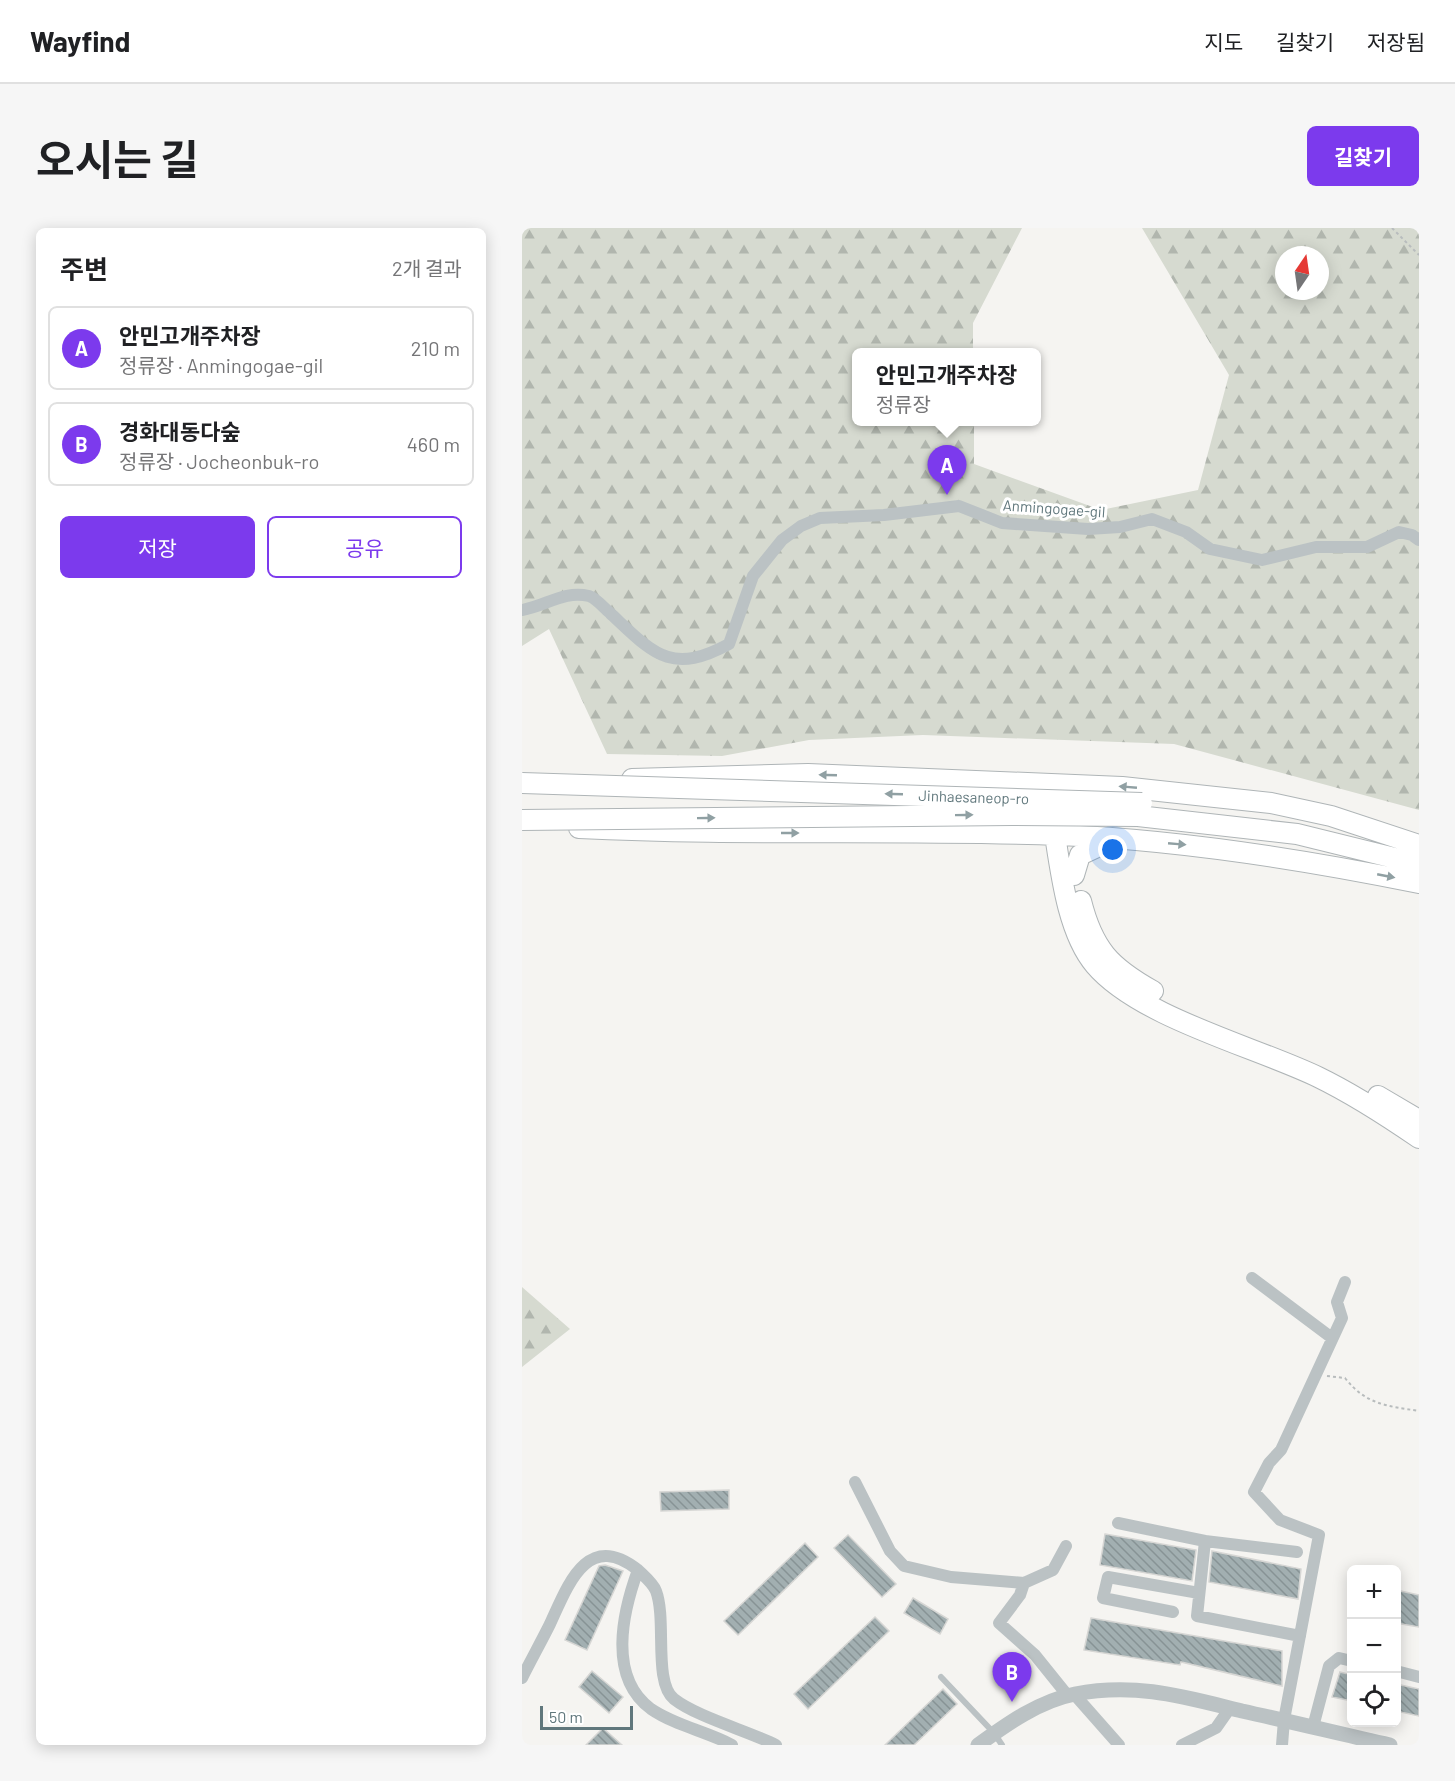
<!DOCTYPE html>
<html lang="ko">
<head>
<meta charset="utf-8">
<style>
  body { margin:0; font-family:Barlow,"Noto Sans KR",sans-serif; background:#f6f6f6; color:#202124 }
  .controls { position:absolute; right:18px; bottom:18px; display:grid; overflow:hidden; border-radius:9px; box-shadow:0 3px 15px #0003 }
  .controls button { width:54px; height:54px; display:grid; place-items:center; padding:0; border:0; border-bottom:2px solid #e0e0e0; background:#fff; color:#202124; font:30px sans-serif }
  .compass { position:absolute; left:753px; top:18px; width:54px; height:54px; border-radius:50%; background:#fff; box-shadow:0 3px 15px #0003; rotate:13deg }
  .scale { position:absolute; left:18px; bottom:15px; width:93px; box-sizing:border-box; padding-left:6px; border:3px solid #60777c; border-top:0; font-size:16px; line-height:21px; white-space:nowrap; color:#60777c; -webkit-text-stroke:4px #fff; paint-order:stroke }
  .you { position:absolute; left:591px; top:622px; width:21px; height:21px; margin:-15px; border:4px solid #fff; border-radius:50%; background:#1a73e8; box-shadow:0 0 0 9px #1a73e833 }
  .badge { display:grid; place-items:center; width:39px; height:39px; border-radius:50%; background:#7c3aed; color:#fff; font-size:20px; font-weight:700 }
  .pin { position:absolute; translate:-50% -50px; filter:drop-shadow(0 2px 3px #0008) }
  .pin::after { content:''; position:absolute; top:32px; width:21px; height:18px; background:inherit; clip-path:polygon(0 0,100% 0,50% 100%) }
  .popup { position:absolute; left:330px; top:120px; width:189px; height:78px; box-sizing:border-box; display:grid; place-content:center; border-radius:9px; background:#fff; filter:drop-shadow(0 2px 4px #0005); font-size:20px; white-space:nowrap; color:#757577 }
  .popup b { font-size:22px; color:#202124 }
  .popup::after { content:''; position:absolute; left:50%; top:100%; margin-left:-12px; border:12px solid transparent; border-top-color:#fff }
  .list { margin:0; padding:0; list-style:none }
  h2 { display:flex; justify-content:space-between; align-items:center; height:78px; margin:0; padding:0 24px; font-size:26px }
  h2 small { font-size:20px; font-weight:400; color:#757577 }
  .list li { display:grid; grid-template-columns:39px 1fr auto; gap:18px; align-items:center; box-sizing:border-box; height:84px; margin:0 12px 12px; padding:0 12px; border:2px solid #e0e0e0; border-radius:9px }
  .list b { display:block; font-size:22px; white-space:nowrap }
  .list p { margin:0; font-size:20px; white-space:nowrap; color:#757577 }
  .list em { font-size:20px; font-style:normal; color:#757577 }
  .actions { display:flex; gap:12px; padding:18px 24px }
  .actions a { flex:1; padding:14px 0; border:2px solid #7c3aed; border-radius:9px; text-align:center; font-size:21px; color:#7c3aed }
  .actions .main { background:#7c3aed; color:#fff }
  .icon { flex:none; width:33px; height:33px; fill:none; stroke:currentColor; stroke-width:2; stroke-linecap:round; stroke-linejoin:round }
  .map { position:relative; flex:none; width:897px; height:1517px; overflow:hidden; border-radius:9px }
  header { display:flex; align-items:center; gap:36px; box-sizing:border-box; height:84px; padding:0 30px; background:#fff; border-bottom:2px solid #e0e0e0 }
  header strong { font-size:28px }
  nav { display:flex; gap:33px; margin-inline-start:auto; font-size:21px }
  .intro { display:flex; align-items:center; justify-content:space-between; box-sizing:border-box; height:144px; padding:0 36px }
  h1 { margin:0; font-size:42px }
  .button { padding:15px 27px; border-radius:9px; background:#7c3aed; color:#fff; font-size:21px; font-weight:700 }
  main { display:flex; gap:36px; padding:0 36px }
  aside { flex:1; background:#fff; border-radius:9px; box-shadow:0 3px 15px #0003 }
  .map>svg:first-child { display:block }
  .forest { fill:url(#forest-firs); fill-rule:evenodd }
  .building { fill:url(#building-back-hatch); stroke:#d6d6d4; stroke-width:1.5 }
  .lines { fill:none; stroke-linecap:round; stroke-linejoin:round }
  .trunk-casing { stroke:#afb5b7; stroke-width:22 }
  .path { stroke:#b8bcbd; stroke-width:2; stroke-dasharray:3 3; stroke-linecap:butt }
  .service { stroke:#bbc2c4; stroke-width:6 }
  .minor { stroke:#bbc2c4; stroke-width:12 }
  .tertiary { stroke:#bbc2c4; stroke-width:15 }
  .trunk { stroke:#fff; stroke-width:20 }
  .trunk-bridge-casing { stroke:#afb5b7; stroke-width:22; stroke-linecap:butt }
  .trunk-bridge { stroke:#fff; stroke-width:20 }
  .oneway { fill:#90a0a3 }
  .labels { text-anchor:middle; stroke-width:6; stroke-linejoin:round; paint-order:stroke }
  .street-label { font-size:15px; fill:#60777c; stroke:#fff }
</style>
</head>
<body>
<header>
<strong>Wayfind</strong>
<nav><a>지도</a><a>길찾기</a><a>저장됨</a></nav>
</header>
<div class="intro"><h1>오시는 길</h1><a class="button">길찾기</a></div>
<main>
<aside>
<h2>주변<small>2개 결과</small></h2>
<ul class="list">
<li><span class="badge">A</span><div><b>안민고개주차장</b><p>정류장 · Anmingogae-gil</p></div><em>210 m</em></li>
<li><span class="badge">B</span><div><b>경화대동다숲</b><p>정류장 · Jocheonbuk-ro</p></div><em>460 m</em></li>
</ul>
<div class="actions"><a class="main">저장</a><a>공유</a></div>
</aside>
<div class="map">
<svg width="897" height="1517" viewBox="0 0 897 1517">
  <defs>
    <pattern id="forest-firs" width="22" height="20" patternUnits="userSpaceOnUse" patternTransform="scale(1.5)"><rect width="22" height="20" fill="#d6dad0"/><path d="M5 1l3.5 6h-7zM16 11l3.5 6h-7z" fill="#b1b6ae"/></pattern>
    <pattern id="building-back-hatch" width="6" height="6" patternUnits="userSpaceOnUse" patternTransform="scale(1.5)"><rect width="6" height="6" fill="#a2afb1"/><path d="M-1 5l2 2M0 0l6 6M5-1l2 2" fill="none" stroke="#879395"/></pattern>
  </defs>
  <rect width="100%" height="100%" fill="#f5f4f1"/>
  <!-- forest -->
  <path class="forest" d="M0,0H500L451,95V124H335V194H452V236L579,282L676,262L707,147L620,0H897V582L652,516L401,507L287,512L200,528L85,526L27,401L0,418ZM762,27H798V63H762Z
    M0,1059L48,1101L0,1139Z"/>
  <!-- building -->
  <path class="building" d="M207,1262V1281L139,1283L138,1264Z
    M583,1306L674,1322L670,1353L578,1337Z
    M326,1307L374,1356L360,1369L312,1320Z
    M283,1315L296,1329L216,1407L202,1393Z
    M690,1323L779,1341L776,1371L687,1354Z
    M83,1337L101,1343L65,1422L43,1412L77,1338Z
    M874,1362L897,1367V1399L874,1395Z
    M391,1370L426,1391L418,1406L382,1385Z
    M353,1389L367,1403L286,1481L272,1466Z
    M569,1390L760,1423V1458L659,1434L658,1437L562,1422Z
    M70,1443L101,1469L87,1485L57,1459Z
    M818,1444L830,1447V1473L810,1469Z
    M874,1456L897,1461V1488L874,1483Z
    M421,1461L435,1476L392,1517H363Z
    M81,1500L100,1517H64Z"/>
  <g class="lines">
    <!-- trunk casing -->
    <g class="trunk-casing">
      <path id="trunk" d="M110,551L286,546L600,559L749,575L809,588L897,617
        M616,588L775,606L897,636
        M531,594C538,637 544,703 573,737C617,789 734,819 796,849C831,866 865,888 897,910
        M57,600C218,608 378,601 538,607C659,612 779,631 897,655
        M552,647L558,627L588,613
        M559,673C571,721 588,739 631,763
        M856,868L897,892"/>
    </g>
    <!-- path -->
    <path class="path" d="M870,0L897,27
      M805,1148L823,1150C844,1177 866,1178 897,1183"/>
    <!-- service -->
    <path class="service" d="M419,1449L472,1505L480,1517"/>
    <!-- minor -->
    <path class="minor" d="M0,382C24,378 42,362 67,368C74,370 82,380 88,385C131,425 148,448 207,416L231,348L260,312L279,298L298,290L362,287L437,278L480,295L566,301L598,299L630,291L664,304L688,321L740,332L794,319H845L877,304L890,307L897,312
      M730,1050L810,1110
      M333,1254L368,1323L382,1338L429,1349L502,1355
      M596,1295L683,1313
      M544,1318L531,1342L502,1355L498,1367L477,1395L513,1427L546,1468
      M775,1324L683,1313L675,1388L778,1408
      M651,1384L581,1370L586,1349L677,1365
      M874,1443L897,1449
      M0,1450C9,1432 19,1414 28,1396C46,1357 65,1302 116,1342
      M552,1466L597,1517
      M791,1499L807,1438L817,1430L830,1433
      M210,1517C184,1503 154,1498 129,1481C85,1449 101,1383 116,1342C122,1348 131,1355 134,1363C145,1392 131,1454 152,1471C175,1489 226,1503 254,1517
      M660,1517L694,1500L708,1480
      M760,1517L762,1492L797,1307L758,1292L732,1264L747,1235L759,1222L820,1090L815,1074L823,1054"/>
    <!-- tertiary -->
    <path class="tertiary" d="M456,1517C485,1496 517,1473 553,1466C614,1454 663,1469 720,1483C770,1494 819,1506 868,1517"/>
    <!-- trunk -->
    <use href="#trunk" class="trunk"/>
    <!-- trunk-bridge casing -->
    <g class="trunk-bridge-casing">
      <g id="trunk-bridge">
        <path id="s1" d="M0,555L620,575"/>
        <path d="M0,592L490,587L616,588"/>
      </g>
    </g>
    <!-- trunk-bridge -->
    <use href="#trunk-bridge" class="trunk-bridge"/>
  </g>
  <!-- one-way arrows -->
  <defs><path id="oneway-solid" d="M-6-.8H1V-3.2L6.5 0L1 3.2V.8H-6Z" transform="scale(1.5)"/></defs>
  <g class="oneway">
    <use href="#oneway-solid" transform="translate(306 547) rotate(-178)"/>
    <use href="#oneway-solid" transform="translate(606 559) rotate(-175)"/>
    <use href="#oneway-solid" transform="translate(372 566) rotate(-178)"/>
    <use href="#oneway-solid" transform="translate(442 587) rotate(-1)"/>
    <use href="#oneway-solid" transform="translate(184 590) rotate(-1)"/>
    <use href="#oneway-solid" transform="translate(268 605)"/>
    <use href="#oneway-solid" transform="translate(655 616) rotate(5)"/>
    <use href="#oneway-solid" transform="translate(864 648) rotate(11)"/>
  </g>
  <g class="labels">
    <!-- street labels -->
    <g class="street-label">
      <text transform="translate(532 281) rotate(4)" y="5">Anmingogae-gil</text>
      <text dy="5" stroke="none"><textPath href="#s1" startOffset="452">Jinhaesaneop-ro</textPath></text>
    </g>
  </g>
</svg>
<div class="controls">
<button>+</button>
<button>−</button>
<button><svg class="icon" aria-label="locate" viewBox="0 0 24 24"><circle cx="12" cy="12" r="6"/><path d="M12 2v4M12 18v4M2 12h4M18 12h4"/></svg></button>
</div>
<svg class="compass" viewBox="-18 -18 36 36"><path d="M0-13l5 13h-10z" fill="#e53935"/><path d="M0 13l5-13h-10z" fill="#757577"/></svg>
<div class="scale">50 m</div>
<div class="you"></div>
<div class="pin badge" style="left:425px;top:267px">A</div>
<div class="popup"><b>안민고개주차장</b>정류장</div>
<div class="pin badge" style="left:490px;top:1474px">B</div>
</div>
</main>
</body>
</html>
